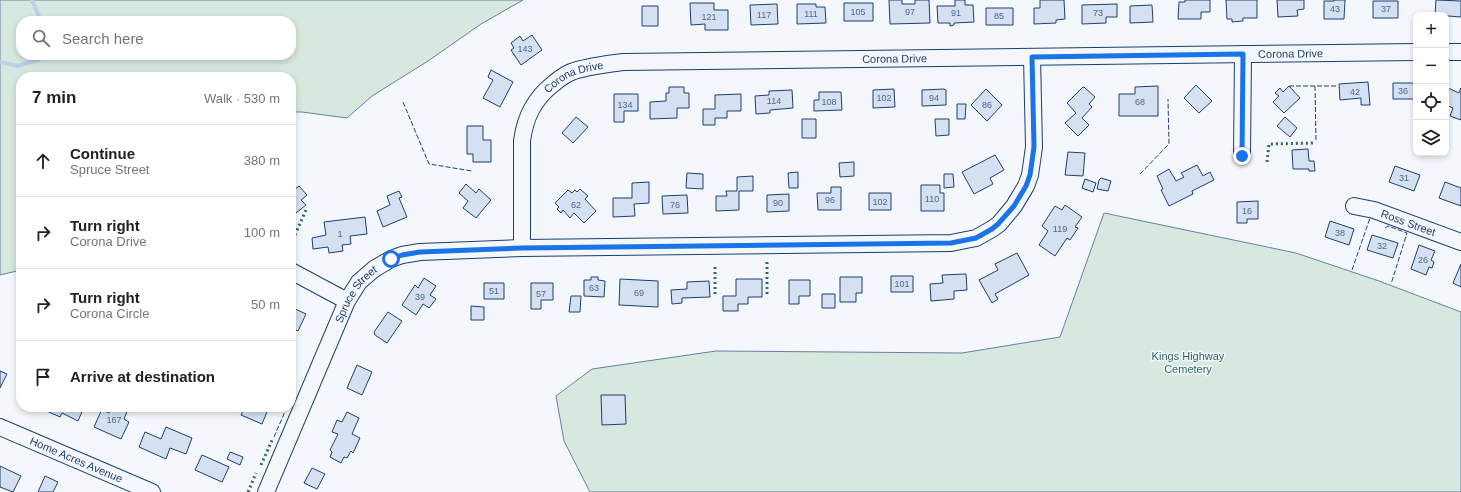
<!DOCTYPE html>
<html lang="en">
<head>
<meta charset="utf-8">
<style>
  body { margin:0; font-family:Arial,sans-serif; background:#f2f2f2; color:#202124 }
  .controls { position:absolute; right:12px; top:12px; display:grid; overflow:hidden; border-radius:8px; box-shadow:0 2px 6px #0003 }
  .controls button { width:36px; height:36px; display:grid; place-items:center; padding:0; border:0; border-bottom:1px solid #e0e0e0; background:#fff; color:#202124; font:20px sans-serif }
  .stop { position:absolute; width:12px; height:12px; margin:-9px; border:3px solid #1a73e8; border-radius:50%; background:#fff }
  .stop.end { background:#1a73e8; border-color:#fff; box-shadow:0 1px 4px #0008 }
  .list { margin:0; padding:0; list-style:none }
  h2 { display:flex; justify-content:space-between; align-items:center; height:52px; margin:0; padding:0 16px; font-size:17px }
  h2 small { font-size:13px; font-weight:400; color:#757577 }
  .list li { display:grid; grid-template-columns:26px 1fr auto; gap:12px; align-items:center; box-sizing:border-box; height:72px; padding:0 16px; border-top:1px solid #e0e0e0 }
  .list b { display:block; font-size:15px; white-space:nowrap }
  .list p { margin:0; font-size:13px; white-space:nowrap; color:#757577 }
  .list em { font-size:13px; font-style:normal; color:#757577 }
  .icon { flex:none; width:22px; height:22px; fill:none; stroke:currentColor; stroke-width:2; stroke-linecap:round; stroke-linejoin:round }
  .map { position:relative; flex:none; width:1461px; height:492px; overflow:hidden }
  .search { position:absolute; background:#fff; box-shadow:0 2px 6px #0003; left:16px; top:16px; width:280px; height:44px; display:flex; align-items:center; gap:10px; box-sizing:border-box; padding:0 14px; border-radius:16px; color:#757577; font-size:15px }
  .panel { position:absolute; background:#fff; box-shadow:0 2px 6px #0003; left:16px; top:72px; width:280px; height:340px; border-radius:16px }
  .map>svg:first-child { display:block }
  .green { fill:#d7e8df; stroke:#687fa3; fill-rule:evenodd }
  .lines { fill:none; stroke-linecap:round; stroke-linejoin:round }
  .stream { stroke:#bed0e5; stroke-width:4 }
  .building { fill:#d5e0f0; stroke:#1d3f73 }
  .minor-casing { stroke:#1d3f73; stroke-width:18 }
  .minor { stroke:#f4f7fb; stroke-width:16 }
  .hedge { stroke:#2c6c60; stroke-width:3; stroke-dasharray:2 3; stroke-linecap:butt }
  .fence { stroke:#1d3f73; stroke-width:1; stroke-dasharray:5 2; stroke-linecap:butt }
  .route { stroke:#1a73e8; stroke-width:5 }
  .labels { text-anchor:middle; stroke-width:3; stroke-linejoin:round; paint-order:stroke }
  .number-label { font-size:9px; fill:#4b6792 }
  .street-label { font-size:11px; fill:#1d3f73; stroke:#f4f7fb }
  .park-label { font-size:11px; fill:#2c6c60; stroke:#f4f7fb }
</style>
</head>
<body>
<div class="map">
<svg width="1461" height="492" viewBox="0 0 1461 492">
  <rect width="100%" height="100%" fill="#f4f7fb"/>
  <!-- green -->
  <path class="green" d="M0,0H523L481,24L428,61L372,96L347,118L302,112H291V77H21V270L0,275ZM21,21H291V55H21Z
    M1104,213L1296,253L1379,281L1461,312V492H590L564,441L556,396L592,369L716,351L962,353L1060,337Z"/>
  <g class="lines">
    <!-- stream -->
    <path class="stream" d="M32,0L41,21
      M0,62L18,66L46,57V55"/>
  </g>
  <!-- building -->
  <path class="building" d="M889,0H902V4H915V0H929L930,23L890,24Z
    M955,0H965V5H973L974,22L954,23V25L950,26V23H938L937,6H955Z
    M1040,0H1064L1065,19L1056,20V23L1034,24V8H1040Z
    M1185,0H1210V12H1201V19H1178L1179,2H1185Z
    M1226,0H1257V18H1243V21L1232,22V19H1227Z
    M1277,0H1304V9L1297,10L1298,16L1278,17Z
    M1334,0H1345L1344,19H1324V1H1334Z
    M1436,0L1461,1V17L1435,15Z
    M1373,1H1398V18H1373Z
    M690,3H714V10H728V30H705V24L691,25Z
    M844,3H873V21H844Z
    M777,4L778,24L751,25L750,5Z
    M797,4H816V7H825L826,23L797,24Z
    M1117,4V17H1106V23L1082,24V5Z
    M1152,5L1153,22L1130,23V6Z
    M642,6H658V26H642Z
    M986,8H1013V25H986Z
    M532,35L542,50L521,65L511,50L514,48L511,43L520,36L523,41Z
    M491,70L513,82L500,107L483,98L493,80L488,77Z
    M1368,82L1370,105H1361V98L1340,100L1339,84Z
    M1393,83H1414V99H1393Z
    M1196,85L1212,101L1199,113L1184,98Z
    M1158,86V116H1119V94H1135V87Z
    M1289,86L1300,98L1284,113L1273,102L1279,96L1275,93L1280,88L1283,92Z
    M669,87H684V93H689V108H677V118L650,119V102L666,101V93H669Z
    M1083,87H1084L1095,97L1089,104L1092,107L1082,118L1089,125L1078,136L1065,123L1076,113L1067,103Z
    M1448,88L1459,93L1461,88V120L1450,116L1453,108L1446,105V93Z
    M894,89L895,107L873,108V90Z
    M944,89L946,90V105L922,106V90Z
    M986,89L1002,105L987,121L971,105Z
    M792,90L793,108L770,110V113L756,114L755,96L769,95V91Z
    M819,92H841L842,110L814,111V100H819Z
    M614,94H638V111H624V122H614Z
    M741,94V111H727V118H715V125H703V109H715V95Z
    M957,104H966L965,119H957Z
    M576,117L588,127L573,143L562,133Z
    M1285,117L1297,128L1290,137L1277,126Z
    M802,119H816V138H802Z
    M935,119H949V135L936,136Z
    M467,126H483V140H491V162H473V154H467Z
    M1308,149L1309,161H1314L1315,171H1309V169H1293L1292,150Z
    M1068,152L1085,153L1083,176L1065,175Z
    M995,155L1004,170L990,178L993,184L974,194L962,172Z
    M854,162V176L840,177L839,163Z
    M1197,165L1203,176L1210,172L1214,180L1192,191L1193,194L1169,206L1161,190L1163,189L1157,176L1169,169L1176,181L1184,177L1181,173Z
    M1395,166L1420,175L1414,191L1389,182Z
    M798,172V188H789L788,173Z
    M687,173L703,174V189L686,188Z
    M944,174H953L954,187L944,188Z
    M753,176V191H739V210L716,211V196H727L726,191H737V177Z
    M1101,178L1111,181L1108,191L1097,189L1099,180Z
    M1085,179L1096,183L1093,192L1082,188Z
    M649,182V203L634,204L635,216L613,217V198H632V183Z
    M1445,182L1461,188V206L1439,198Z
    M466,184L476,193L479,189L491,200L476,218L463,208L468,201L459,193Z
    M921,185H940V193H944V211H921Z
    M299,186L307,195L301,200L306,205L291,217V187L294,190Z
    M831,187H841V210H818L817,193H831Z
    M580,189L588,196L585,199L596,211L584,223L574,213L570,218L563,210L561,213L557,209L559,207L555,203L568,190L572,193L575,190L577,192Z
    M399,191L402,197L399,198L407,217L383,227L377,211L390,205L387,196Z
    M869,193H891V210H869Z
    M789,194V211L767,212V195Z
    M687,195L688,213L663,214L662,196Z
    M1258,201V219H1247V223H1237V202Z
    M1065,205L1082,217L1075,227L1078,228L1070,240L1067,238L1055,256L1039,245L1048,231L1042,226L1055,206L1062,210Z
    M365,217L367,234L350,236L351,244L342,245L343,251L329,253L328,247L313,249L312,238L326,235L324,222Z
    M1330,221L1354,229L1349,245L1325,237Z
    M1372,235L1398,243L1393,258L1367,250Z
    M1419,245L1435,251L1431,260L1434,262L1432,268L1429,267L1426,275L1411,269Z
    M1017,253L1029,275L995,294L998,299L992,303L979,280L998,270L995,264Z
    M1461,264V287L1453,283Z
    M966,274L967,290L954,291V299L931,301L930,284L943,283L942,275Z
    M891,276H913V292H891Z
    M591,277H598V280L605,281L604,297L584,296V280H591Z
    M840,277H862V293H856V302H840Z
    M424,278L436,286L430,295L436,299L429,308L423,304L416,315L402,305L415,285L418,288Z
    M620,279L658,281V307L619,305Z
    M736,279H762V297H748V304H738V311H723V296H736Z
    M789,280H810V296H799V304H789Z
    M709,281L710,297L682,298V303L672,304L671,290L687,289V282Z
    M484,283H504V299H484Z
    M531,283H553V300H541V309H531Z
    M822,294H835V308H822Z
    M571,296H581L580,312H569Z
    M471,306L484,307V320H471Z
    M291,307L306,314L298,331L291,328Z
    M388,312L402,321L387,343L375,335L374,332Z
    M357,365L372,372L362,395L347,388Z
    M0,371L7,374L0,388Z
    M601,395H625L626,424L602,425Z
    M38,407H84L78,421L62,413L60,417Z
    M111,407H129L124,419L129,422L121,439L94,427L102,409L109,413Z
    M245,407H269L262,424L241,415Z
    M347,412L359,418L352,434L360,438L353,453L351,451L347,458L344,457L341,463L330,457L332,452L330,450L338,434L332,432L337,420L342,422Z
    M166,427L192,438L186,454L170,448L166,459L139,447L145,432L161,439Z
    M230,452L243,457L240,465L227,459Z
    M202,455L229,467L222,482L195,470Z
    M0,466L21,476L13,492L0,487Z
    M312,468L325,474L317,489L304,483Z
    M45,476L58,482L53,492H38Z"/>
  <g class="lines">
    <!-- minor casing -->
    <g class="minor-casing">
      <g id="minor">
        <path d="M1446,52H1461"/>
        <path d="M1242,155L1243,54"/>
        <path id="s1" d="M1354,206L1374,210L1461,242"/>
        <path id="s2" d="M522,248V141C525,117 534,99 553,84C559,79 567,73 574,71C590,66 607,64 623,62L1416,52"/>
        <path d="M291,271L347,301"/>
        <path id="s3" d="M0,427L152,492"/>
        <path id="s4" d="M266,492L347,301L359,282L374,269L391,259L402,255L420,252L522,248L951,243L976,238L992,229L999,224L1014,206L1026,186L1030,175L1034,147L1032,57"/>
      </g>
    </g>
    <!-- minor -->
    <use href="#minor" class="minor"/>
    <!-- hedge -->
    <path class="hedge" d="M1267,162L1269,144L1315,143
      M291,244L306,210
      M767,262V295
      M715,294V264
      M261,465L273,438
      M248,492L256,473"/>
    <!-- fence -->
    <path class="fence" d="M1289,86H1338
      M1315,86L1316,142
      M403,102L429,164L472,171
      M1140,174L1169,144L1168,99
      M1385,228L1388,226L1407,233L1391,284
      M1352,270L1370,218
      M274,437L287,407"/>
  </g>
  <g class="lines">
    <!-- route -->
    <path class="route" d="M391,259L402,255L420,252L522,248L951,243L976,238L992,229L998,224L1014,206L1026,186L1030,175L1034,147L1032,57L1243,54L1242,156"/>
  </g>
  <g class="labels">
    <!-- number labels -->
    <g class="number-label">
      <text x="1335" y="12">43</text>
      <text x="1386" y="12">37</text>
      <text x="858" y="15">105</text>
      <text x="910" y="15">97</text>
      <text x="956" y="16">91</text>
      <text x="1098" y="16">73</text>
      <text x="811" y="17">111</text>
      <text x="764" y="18">117</text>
      <text x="999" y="19">85</text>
      <text x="709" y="20">121</text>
      <text x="525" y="52">143</text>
      <text x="1403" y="94">36</text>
      <text x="1355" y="95">42</text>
      <text x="884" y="101">102</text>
      <text x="934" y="101">94</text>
      <text x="774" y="104">114</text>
      <text x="829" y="105">108</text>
      <text x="1140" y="105">68</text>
      <text x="625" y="108">134</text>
      <text x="987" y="108">86</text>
      <text x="1404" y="181">31</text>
      <text x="932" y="202">110</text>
      <text x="830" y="203">96</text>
      <text x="880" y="205">102</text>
      <text x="778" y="206">90</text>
      <text x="576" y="208">62</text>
      <text x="675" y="208">76</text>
      <text x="1247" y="214">16</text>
      <text x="1060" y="232">119</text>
      <text x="1340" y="236">38</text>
      <text x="340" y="237">1</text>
      <text x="1382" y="249">32</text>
      <text x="1423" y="263">26</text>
      <text x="902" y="287">101</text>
      <text x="594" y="291">63</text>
      <text x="494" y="294">51</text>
      <text x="639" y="296">69</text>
      <text x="541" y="297">57</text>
      <text x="420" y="300">39</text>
      <text x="114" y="423">167</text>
    </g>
    <!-- street labels -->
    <g class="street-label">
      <text dy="4" stroke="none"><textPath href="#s2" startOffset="916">Corona Drive</textPath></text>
      <text dy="4" stroke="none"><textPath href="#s2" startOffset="520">Corona Drive</textPath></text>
      <text dy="4" stroke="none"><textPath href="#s2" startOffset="196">Corona Drive</textPath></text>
      <text dy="4" stroke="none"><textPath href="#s1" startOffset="57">Ross Street</textPath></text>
      <text dy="4" stroke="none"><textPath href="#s4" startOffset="218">Spruce Street</textPath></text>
      <text dy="4" stroke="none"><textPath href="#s3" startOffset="83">Home Acres Avenue</textPath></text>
    </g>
    <!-- park labels -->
    <g class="park-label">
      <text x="1188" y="360">Kings Highway<tspan x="1188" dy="13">Cemetery</tspan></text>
    </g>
  </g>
</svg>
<div class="controls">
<button>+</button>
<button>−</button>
<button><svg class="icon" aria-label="locate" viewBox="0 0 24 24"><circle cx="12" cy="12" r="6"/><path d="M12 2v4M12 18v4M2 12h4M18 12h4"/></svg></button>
<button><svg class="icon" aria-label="layers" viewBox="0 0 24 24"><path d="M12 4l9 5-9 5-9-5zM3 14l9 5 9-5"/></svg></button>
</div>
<div class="stop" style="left:391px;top:259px"></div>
<div class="stop end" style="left:1242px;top:156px"></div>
<div class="search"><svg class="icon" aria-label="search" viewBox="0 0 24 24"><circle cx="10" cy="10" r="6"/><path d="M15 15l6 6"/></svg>Search here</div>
<section class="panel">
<h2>7 min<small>Walk · 530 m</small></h2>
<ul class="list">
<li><svg class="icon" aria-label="ahead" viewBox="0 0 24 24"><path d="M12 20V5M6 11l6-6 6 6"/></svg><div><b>Continue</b><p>Spruce Street</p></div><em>380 m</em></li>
<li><svg class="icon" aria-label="right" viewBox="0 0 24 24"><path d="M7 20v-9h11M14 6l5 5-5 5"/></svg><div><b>Turn right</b><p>Corona Drive</p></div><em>100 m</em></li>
<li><svg class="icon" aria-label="right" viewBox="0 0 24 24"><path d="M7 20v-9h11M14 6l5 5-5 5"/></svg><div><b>Turn right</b><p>Corona Circle</p></div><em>50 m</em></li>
<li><svg class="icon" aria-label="arrive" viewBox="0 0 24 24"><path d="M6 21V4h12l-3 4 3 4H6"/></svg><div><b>Arrive at destination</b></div></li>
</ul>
</section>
</div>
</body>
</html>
